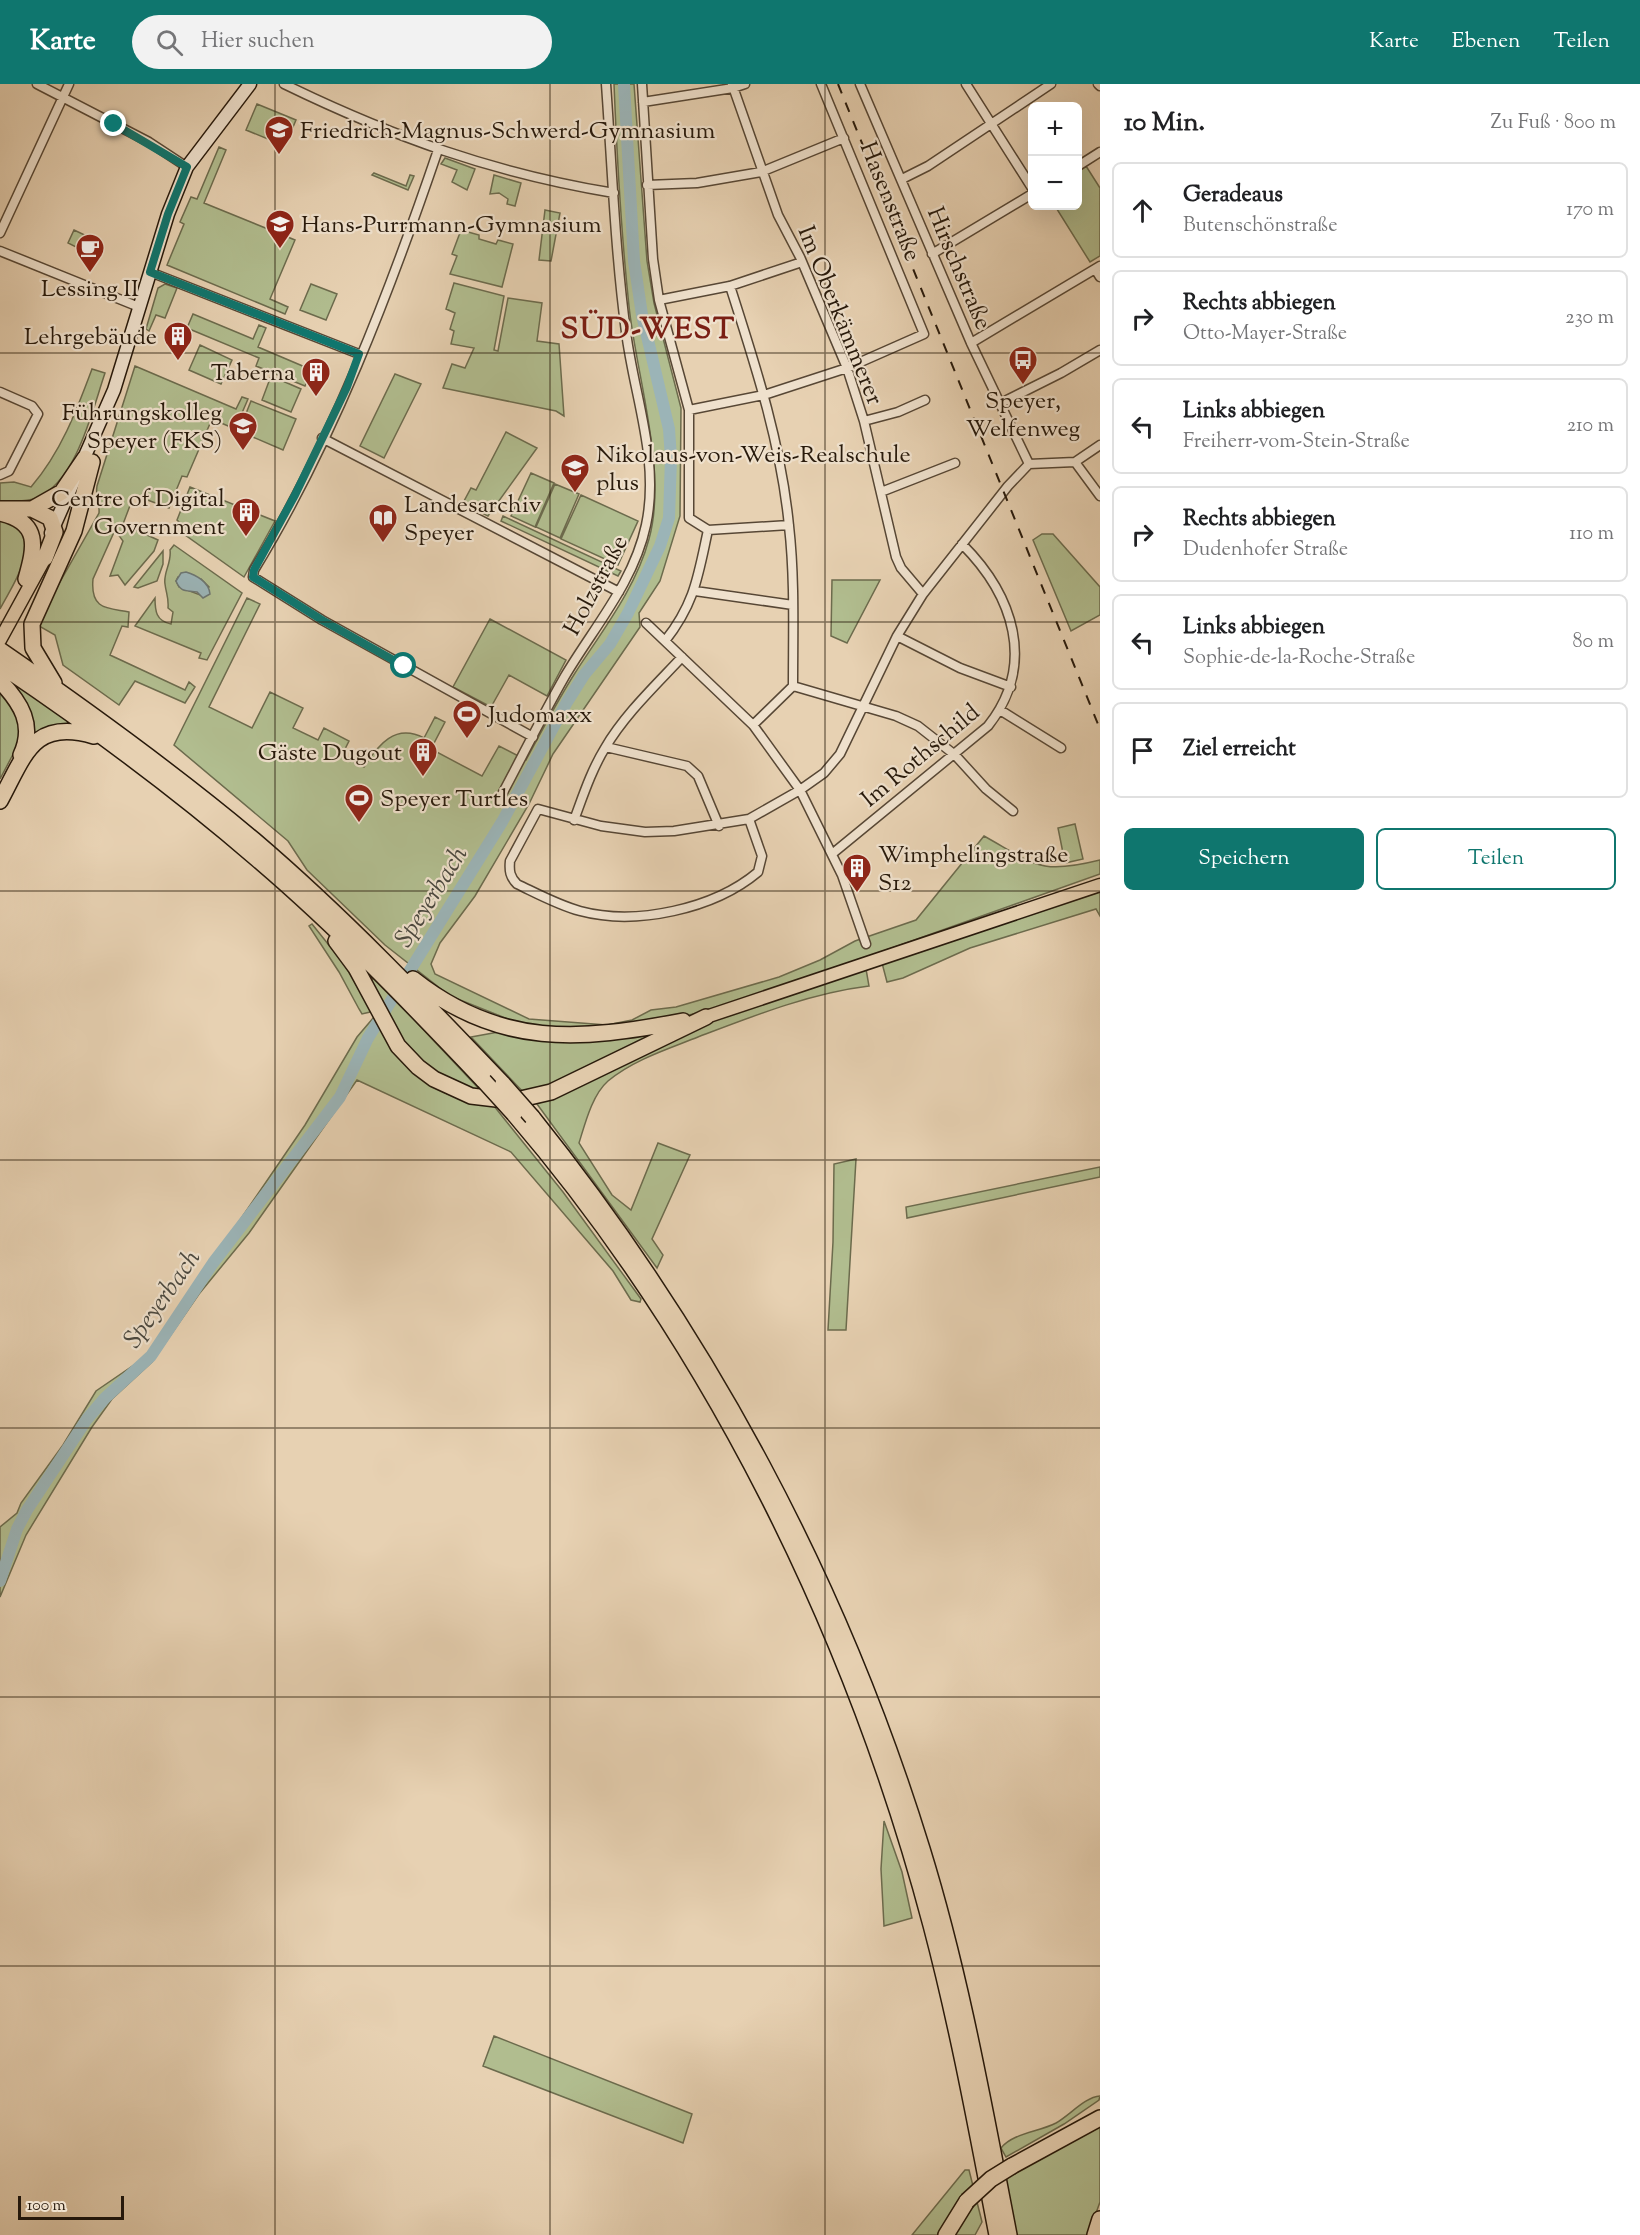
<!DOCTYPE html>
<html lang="de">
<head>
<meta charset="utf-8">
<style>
  body { margin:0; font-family:"Sorts Mill Goudy",serif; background:#f2f2f2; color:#202124 }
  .controls { position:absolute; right:18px; top:18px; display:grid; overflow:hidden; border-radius:9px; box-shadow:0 6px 24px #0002 }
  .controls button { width:54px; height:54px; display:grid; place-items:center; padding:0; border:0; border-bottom:2px solid #e0e0e0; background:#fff; color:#202124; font:30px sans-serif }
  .scale { position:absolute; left:18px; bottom:15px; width:106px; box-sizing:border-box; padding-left:6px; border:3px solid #27190b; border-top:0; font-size:16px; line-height:21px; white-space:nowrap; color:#27190b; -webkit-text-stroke:4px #efe1cd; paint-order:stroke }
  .stop { position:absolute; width:18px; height:18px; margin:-14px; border:4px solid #0f766e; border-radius:50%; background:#fff }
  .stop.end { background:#0f766e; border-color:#fff; box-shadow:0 2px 6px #0008 }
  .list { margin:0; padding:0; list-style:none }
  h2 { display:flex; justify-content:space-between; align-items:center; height:78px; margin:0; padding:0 24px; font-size:26px }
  h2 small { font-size:20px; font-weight:400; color:#757577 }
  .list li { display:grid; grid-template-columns:39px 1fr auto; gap:18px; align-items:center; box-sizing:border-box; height:96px; margin:0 12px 12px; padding:0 12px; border:2px solid #e0e0e0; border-radius:9px }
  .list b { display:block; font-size:22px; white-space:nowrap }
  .list p { margin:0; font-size:20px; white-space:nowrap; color:#757577 }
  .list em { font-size:20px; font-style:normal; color:#757577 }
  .actions { display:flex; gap:12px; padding:18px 24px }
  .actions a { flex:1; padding:14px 0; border:2px solid #0f766e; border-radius:9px; text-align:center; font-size:21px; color:#0f766e }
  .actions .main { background:#0f766e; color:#fff }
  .icon { flex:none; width:33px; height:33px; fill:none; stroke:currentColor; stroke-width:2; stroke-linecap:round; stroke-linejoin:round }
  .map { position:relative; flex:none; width:1100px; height:2151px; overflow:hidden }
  header { display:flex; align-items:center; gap:36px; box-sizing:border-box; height:84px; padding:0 30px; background:#0f766e; color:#fff }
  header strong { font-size:28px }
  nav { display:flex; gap:33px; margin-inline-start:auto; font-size:21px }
  .search { width:420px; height:54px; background:#f2f2f2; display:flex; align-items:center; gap:15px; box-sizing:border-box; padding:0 21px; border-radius:33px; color:#757577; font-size:22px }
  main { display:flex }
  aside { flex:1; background:#fff }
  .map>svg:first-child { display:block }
  .green { fill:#b1bd8f; stroke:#6c6b4d; stroke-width:1.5; fill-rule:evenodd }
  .water { fill:#9bb4b7; stroke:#6d7672; stroke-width:1.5 }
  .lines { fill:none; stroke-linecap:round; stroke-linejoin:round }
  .river { stroke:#9bb4b7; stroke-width:12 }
  .street-casing { stroke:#574735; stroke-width:11 }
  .secondary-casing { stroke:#27190b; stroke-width:15 }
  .primary-casing { stroke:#27190b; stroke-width:15 }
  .highway-casing { stroke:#27190b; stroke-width:18 }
  .street { stroke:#efe1cd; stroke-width:8 }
  .secondary { stroke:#efe1cd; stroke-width:12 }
  .primary { stroke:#e7d1b2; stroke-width:12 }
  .highway { stroke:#e7d1b2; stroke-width:15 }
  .rail { stroke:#27190b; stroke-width:2; stroke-dasharray:10 10; stroke-linecap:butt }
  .highway-bridge-casing { stroke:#27190b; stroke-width:18; stroke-linecap:butt }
  .highway-bridge { stroke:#e7d1b2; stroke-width:15 }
  .route { stroke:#0f766e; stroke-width:8 }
  .grid { fill:none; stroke:#27190b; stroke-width:1.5; stroke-opacity:0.55 }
  .labels { text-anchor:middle; stroke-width:4.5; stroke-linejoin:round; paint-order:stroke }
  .poi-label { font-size:24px; fill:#27190b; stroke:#efe1cd; text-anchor:start }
  .street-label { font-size:24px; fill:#27190b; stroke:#efe1cd }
  .water-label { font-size:26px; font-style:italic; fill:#4a483f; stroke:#efe1cd }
  .district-label { font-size:30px; font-weight:bold; letter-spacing:1.5px; fill:#7a1f14; stroke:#efe1cd }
</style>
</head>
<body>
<header>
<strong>Karte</strong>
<div class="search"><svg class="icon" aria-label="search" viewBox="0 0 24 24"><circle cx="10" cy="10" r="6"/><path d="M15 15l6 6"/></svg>Hier suchen</div>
<nav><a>Karte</a><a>Ebenen</a><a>Teilen</a></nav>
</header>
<main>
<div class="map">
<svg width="1100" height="2151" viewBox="0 0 1100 2151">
  <rect width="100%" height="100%" fill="#e7d1b2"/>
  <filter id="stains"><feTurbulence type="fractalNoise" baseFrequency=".00333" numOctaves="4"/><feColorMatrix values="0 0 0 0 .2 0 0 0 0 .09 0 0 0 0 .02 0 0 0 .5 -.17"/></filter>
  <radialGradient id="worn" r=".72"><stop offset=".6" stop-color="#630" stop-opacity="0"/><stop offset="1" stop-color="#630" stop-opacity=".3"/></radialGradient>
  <!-- green -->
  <path class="green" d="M614,0H634L647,177L654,219L681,324L680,432L660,497L639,529L640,543L553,670L529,720L475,812L440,859L431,880L435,890L529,935L607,941L632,936L651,926L676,923L779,893L820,876L855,857L916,836L984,752C1036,781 1040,791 1100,776V790L757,912L716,924L666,937L577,947L518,939L450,912L385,861L307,786L288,757L174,661L247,514L260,520L209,623L252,644L270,608L303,624L293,644L318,656L324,644L349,657L342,671L364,683C378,661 395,639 424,654L435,633L445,638L431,665L482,692L499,662L526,676C542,647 557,617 575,589C602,547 636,504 649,455C668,387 636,291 629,222C621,148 617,74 614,0Z
    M257,20L296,36L285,62L246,46Z
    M219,63L226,66L204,119L295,156L270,215L288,223L285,230L167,181L184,140L180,138L191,113L197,115Z
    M445,74L475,85L467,106L452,98L457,86L441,80Z
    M1086,82L1100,104V172L1090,178L1055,122H1078V88Z
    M374,89L406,102L410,91L414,92L408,106L372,91Z
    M494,91L521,99L515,122L507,120L508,115L499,109L490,110Z
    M545,126L560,129L551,177L539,176Z
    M74,146L89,153L82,166L68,159Z
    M461,146L479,151V155L496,160L498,156L513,160L502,203L450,190L457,172L452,170Z
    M454,199L504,212L494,266L498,267L508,214L542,219L537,257L559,260L564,332L556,327L443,304L452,280L465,284L474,264L451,260L454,247L450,245L455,229L446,225Z
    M165,200L177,204L165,234L156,231L149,247L146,245L158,204Z
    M311,200L337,210L326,236L300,226Z
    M193,230L253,255L259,241L266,244L258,263L312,286L305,302L256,282L259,274L187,244Z
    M200,261L232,276L221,300L189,286Z
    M135,282L236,325L242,313L248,315L235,345L212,335L187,393L182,392L169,424L134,411L123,440L158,456L154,467L125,501L118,491L110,492L123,457L115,446L93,495C90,527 109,524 129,528L128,543L122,542L110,571L185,606L189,598L195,603L185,619L135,597L119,621L63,581L55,551L39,542L43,528L99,429C100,419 95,415 97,402Z
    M92,285L105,289C92,327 77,396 37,414C27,418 11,417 0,418V399L14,398L31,403C61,368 76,328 92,285Z
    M395,290L421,300L384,374L360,362Z
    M271,292L301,305L291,328L262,316Z
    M251,317L296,335L283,366L239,347Z
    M506,348L537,364L488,432L463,419L471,404L476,406Z
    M531,389L554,399L535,443L511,432Z
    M555,400L579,410L560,454L536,443Z
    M190,403L275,437L244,493L181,448L185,443L177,436Z
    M581,411L638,437L618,481L561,455Z
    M503,432L621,487L618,492L501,437Z
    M0,433L23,445C30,479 16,495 0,525Z
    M1042,450H1053L1100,503V531L1071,547L1033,456Z
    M174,461L242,509L207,576L199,574L201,569L135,542L155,514C155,527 156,537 171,540L173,528L168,524C169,514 166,509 165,500C163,489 172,478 170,466ZM178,493L201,495L209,503L200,511L179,503L176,497Z
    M163,467V480L157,497L138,504L134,503Z
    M832,496H880L847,559L831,552Z
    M490,535L566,576L547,612L509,591L491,623L453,603Z
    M0,587L81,643C60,638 49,644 31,655Z
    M0,604L22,641L19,659L0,695Z
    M1075,740L1083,775L1065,779L1058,744Z
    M1100,806V832L1096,825L970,864L903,894L887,898L882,879Z
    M312,840L344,880L371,925L370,928L362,930L359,925L339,888L309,842Z
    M866,885L869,902C811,909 753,932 698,953C668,965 633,976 608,997C592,1011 585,1040 579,1059L612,1111L631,1126L658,1059L690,1071L652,1155L663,1171L657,1184L537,1020L710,936Z
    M373,892L481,1007L450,1000L408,969L371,902Z
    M374,933C406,987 429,1014 494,1022L563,1108L641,1215L640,1218L631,1216L613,1187L511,1068L357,996L249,1149L199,1210L152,1278L112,1315L92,1343L26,1451L0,1513V1443L17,1429L21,1419L63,1361L96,1307L147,1272L305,1041L357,953Z
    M504,947L660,949L591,985L526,1011L471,953Z
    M856,1075L846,1246H828L833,1158L834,1080Z
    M1100,1083V1093L907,1134L906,1123Z
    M884,1737L902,1788L912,1834L884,1842L881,1785Z
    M494,1952L692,2030L683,2059L483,1982Z
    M1100,2012L1099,2016L1064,2040L1006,2073L1001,2064C1013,2049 1039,2048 1056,2039C1070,2031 1085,2013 1100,2012Z
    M1100,2040V2118L1088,2151H1016L1005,2095Z
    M965,2086H969L982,2138L975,2151H912Z"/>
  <!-- water -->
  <path class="water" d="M186,488C196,491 209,498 210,510L203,514L197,508C186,506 181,509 176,497L181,489Z"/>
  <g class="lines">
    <!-- river -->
    <path class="river" d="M0,1497L17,1445L27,1426L87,1335L105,1314L151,1272L213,1179L340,1013L368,954L502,738L567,618L584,591L610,560L628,529L660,462L669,434L671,374L669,345L642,231L634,177L624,0"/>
    <!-- street casing -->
    <g class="street-casing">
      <path id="street" d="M37,0L149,58L187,83
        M284,0C393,53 493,89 614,109
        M642,0L653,175L659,216L689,326V434L708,446
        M732,0L778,131L800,173L847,284L864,337L896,473L901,484L923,510
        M860,0L971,259L1029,380
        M966,0L1032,104
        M1098,0L1100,2
        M643,18L733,4L745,0
        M438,66C390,207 332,359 254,486L253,493L322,536L533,653
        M1078,82L1100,68
        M902,95L928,82L1051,0
        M647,101L697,99L761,88L844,54
        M0,149L69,0
        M0,167L139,223
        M932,170L1032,110
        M1095,185L1100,193
        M150,188L359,270
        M730,202C755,280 781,359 789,442C795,495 793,549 793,602L753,641
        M659,216L730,202L802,178
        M971,259L1100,182
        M0,308L32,322L38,330L9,387L0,391
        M1001,319L1061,289L1100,266
        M689,326L764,311L847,284L924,250L821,0
        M864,337L898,328L925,316
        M322,354L619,508
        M1075,378L1100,412
        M1029,380L1075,378L1100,361
        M881,408L955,379
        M708,446L789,441
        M695,507L793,521
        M646,539L753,641L800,706L842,791L866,860
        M897,552L960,584L1011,603
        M665,557C695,519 698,492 708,446
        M793,602L896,632L918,642L955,671L986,705L1013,727
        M1000,626L1061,664
        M606,663L687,682L698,692L719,742
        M499,716C521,675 542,632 565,592C594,543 634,498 646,441C660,376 634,312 626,248C615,166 612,83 606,0
        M749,735L762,772L758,788C714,825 636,842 580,827C558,821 538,810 517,800C510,793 509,787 510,777L538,725L601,742L645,748L674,747L749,735L800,706L824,689L840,670L897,552L923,510L1008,402L1029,380
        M574,736C583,712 591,687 605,664C625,630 655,602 682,573
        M832,770L988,642C1037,580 1013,511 962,460"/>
    </g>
    <!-- secondary casing -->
    <g class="secondary-casing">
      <path id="secondary" d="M51,449L114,306L168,130L187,83L250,0"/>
    </g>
    <!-- primary casing -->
    <g class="primary-casing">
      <path id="primary" d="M0,556L45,474
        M706,933L1100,801"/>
    </g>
    <!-- highway casing -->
    <g class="highway-casing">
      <path id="highway" d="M0,425H32L50,434L55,448L45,474
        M32,425L62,408L85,374
        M0,429C41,438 35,463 26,495
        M0,566C87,626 173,688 254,756C343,832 423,916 503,1000
        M0,581C89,641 176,705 257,775C338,844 411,920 484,997
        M0,597C21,619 35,641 21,671
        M54,599L33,564L32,540L74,447L92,378
        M0,717C25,671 33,634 94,652
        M336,857L356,884L398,962L418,983L434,995L471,1012L512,1017L551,1008L706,933
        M413,895C500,964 580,957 683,937
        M514,1030C712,1261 853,1547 931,1841C958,1943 977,2047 997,2151
        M532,1033C707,1251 840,1498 922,1765C961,1891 984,2022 1009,2151
        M1012,2082L1100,2034
        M946,2151L967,2117
        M1095,2151L1100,2135"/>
    </g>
    <!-- street -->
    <use href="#street" class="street"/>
    <!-- secondary -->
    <use href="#secondary" class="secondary"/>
    <!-- primary -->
    <use href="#primary" class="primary"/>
    <!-- highway -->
    <use href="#highway" class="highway"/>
    <!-- rail -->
    <path class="rail" d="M838,0L1100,645"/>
    <!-- highway-bridge casing -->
    <g class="highway-bridge-casing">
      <path id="highway-bridge" d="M484,997L514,1030
        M503,1000L532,1033
        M967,2117L991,2095L1012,2082"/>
    </g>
    <!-- highway-bridge -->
    <use href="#highway-bridge" class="highway-bridge"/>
  </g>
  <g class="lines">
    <!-- route -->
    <path class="route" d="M114,40L187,83L168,130L150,188L359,270L347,303L295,411L254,486L253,493L322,536L404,582"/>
  </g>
  <!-- grid -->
  <path class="grid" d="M275,0V2151M550,0V2151M825,0V2151M0,269H1100M0,538H1100M0,807H1100M0,1076H1100M0,1344H1100M0,1613H1100M0,1882H1100"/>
  <!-- icons -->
  <defs>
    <g id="school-pin" transform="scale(1.5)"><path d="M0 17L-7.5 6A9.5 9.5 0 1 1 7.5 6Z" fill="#8f2418" stroke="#efe1cd"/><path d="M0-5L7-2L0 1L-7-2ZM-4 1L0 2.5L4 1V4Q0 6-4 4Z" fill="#fff"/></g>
    <g id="cafe-pin" transform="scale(1.5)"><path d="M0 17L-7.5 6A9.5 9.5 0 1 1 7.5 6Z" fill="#8f2418" stroke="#efe1cd"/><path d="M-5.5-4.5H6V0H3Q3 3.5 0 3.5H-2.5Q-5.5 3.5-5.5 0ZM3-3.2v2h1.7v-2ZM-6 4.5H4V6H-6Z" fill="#fff"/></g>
    <g id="building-pin" transform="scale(1.5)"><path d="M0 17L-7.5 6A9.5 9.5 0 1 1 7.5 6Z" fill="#8f2418" stroke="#efe1cd"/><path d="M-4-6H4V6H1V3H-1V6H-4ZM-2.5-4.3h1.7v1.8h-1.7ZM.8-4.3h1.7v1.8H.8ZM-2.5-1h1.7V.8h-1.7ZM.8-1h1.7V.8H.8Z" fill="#fff"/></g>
    <g id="bus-pin" transform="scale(1.5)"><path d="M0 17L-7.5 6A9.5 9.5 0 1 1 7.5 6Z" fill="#8f2418" stroke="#efe1cd"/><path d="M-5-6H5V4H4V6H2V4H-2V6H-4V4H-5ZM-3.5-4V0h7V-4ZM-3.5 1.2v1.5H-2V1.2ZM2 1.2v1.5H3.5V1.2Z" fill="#fff"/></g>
    <g id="university-pin" transform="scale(1.5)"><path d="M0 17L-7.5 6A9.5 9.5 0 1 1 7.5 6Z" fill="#8f2418" stroke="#efe1cd"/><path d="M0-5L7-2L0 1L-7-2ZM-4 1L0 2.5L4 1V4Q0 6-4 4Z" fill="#fff"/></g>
    <g id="library-pin" transform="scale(1.5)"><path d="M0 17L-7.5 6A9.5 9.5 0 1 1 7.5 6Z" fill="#8f2418" stroke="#efe1cd"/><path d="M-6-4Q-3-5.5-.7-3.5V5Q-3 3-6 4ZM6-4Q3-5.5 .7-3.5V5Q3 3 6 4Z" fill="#fff"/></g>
    <g id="stadium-pin" transform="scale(1.5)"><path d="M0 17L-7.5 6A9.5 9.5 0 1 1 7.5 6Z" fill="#8f2418" stroke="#efe1cd"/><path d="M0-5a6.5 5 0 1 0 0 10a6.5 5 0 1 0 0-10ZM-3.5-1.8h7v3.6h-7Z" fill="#fff"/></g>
  </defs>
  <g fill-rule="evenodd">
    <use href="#school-pin" x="279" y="46"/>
    <use href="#school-pin" x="280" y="140"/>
    <use href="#cafe-pin" x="90" y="164"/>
    <use href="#building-pin" x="178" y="252"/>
    <use href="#bus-pin" x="1023" y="276"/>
    <use href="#building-pin" x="316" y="288"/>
    <use href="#university-pin" x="243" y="342"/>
    <use href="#school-pin" x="575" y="384"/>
    <use href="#building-pin" x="246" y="428"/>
    <use href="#library-pin" x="383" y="434"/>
    <use href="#stadium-pin" x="467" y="630"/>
    <use href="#building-pin" x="423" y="668"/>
    <use href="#stadium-pin" x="359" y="714"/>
    <use href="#building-pin" x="857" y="784"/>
  </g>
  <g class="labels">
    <!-- poi labels -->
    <g class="poi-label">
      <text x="300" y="54">Friedrich-Magnus-Schwerd-Gymnasium</text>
      <text x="301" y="148">Hans-Purrmann-Gymnasium</text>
      <text x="90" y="212" text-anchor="middle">Lessing II</text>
      <text x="157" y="260" text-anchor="end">Lehrgebäude</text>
      <text x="295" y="296" text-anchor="end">Taberna</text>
      <text x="1023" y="324" text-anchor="middle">Speyer,<tspan x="1023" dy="28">Welfenweg</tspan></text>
      <text x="222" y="336" text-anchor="end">Führungskolleg<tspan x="222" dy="28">Speyer (FKS)</tspan></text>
      <text x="596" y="378">Nikolaus-von-Weis-Realschule<tspan x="596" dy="28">plus</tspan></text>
      <text x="225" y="422" text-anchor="end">Centre of Digital<tspan x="225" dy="28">Government</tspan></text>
      <text x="404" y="428">Landesarchiv<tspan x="404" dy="28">Speyer</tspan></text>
      <text x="488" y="638">Judomaxx</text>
      <text x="402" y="676" text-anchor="end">Gäste Dugout</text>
      <text x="380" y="722">Speyer Turtles</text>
      <text x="878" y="778">Wimphelingstraße<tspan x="878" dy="28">S12</tspan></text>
    </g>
    <!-- street labels -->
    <g class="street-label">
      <text transform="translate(891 117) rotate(68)" y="8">Hasenstraße</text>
      <text transform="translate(960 184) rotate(67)" y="8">Hirschstraße</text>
      <text transform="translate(841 231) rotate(68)" y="8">Im Oberkämmerer</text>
      <text transform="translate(595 501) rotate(-62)" y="8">Holzstraße</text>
      <text transform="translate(920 671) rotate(-40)" y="8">Im Rothschild</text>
    </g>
    <!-- water labels -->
    <g class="water-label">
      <text transform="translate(430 812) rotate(-58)" y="9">Speyerbach</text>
      <text transform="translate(161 1214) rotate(-55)" y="9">Speyerbach</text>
    </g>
    <!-- district labels -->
    <g class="district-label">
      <text x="648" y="254">SÜD-WEST</text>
    </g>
  </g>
  <rect width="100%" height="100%" filter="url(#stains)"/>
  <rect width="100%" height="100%" fill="url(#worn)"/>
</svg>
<div class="controls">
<button>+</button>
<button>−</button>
</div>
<div class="scale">100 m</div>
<div class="stop" style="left:404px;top:582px"></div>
<div class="stop end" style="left:114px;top:40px"></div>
</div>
<aside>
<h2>10 Min.<small>Zu Fuß · 800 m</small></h2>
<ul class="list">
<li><svg class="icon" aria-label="ahead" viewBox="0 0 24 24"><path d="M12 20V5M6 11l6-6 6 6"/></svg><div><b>Geradeaus</b><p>Butenschönstraße</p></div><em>170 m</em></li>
<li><svg class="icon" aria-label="right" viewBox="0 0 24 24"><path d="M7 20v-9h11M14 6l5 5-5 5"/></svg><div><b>Rechts abbiegen</b><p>Otto-Mayer-Straße</p></div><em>230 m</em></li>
<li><svg class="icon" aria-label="left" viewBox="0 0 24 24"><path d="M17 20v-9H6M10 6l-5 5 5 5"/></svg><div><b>Links abbiegen</b><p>Freiherr-vom-Stein-Straße</p></div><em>210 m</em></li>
<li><svg class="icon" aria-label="right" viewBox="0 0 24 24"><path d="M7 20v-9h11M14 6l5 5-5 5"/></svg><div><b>Rechts abbiegen</b><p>Dudenhofer Straße</p></div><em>110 m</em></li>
<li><svg class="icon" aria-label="left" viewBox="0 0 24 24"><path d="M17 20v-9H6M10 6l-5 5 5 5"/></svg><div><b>Links abbiegen</b><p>Sophie-de-la-Roche-Straße</p></div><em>80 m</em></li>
<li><svg class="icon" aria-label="arrive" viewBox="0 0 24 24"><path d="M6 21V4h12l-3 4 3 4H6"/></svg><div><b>Ziel erreicht</b></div></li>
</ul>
<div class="actions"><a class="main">Speichern</a><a>Teilen</a></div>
</aside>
</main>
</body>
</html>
